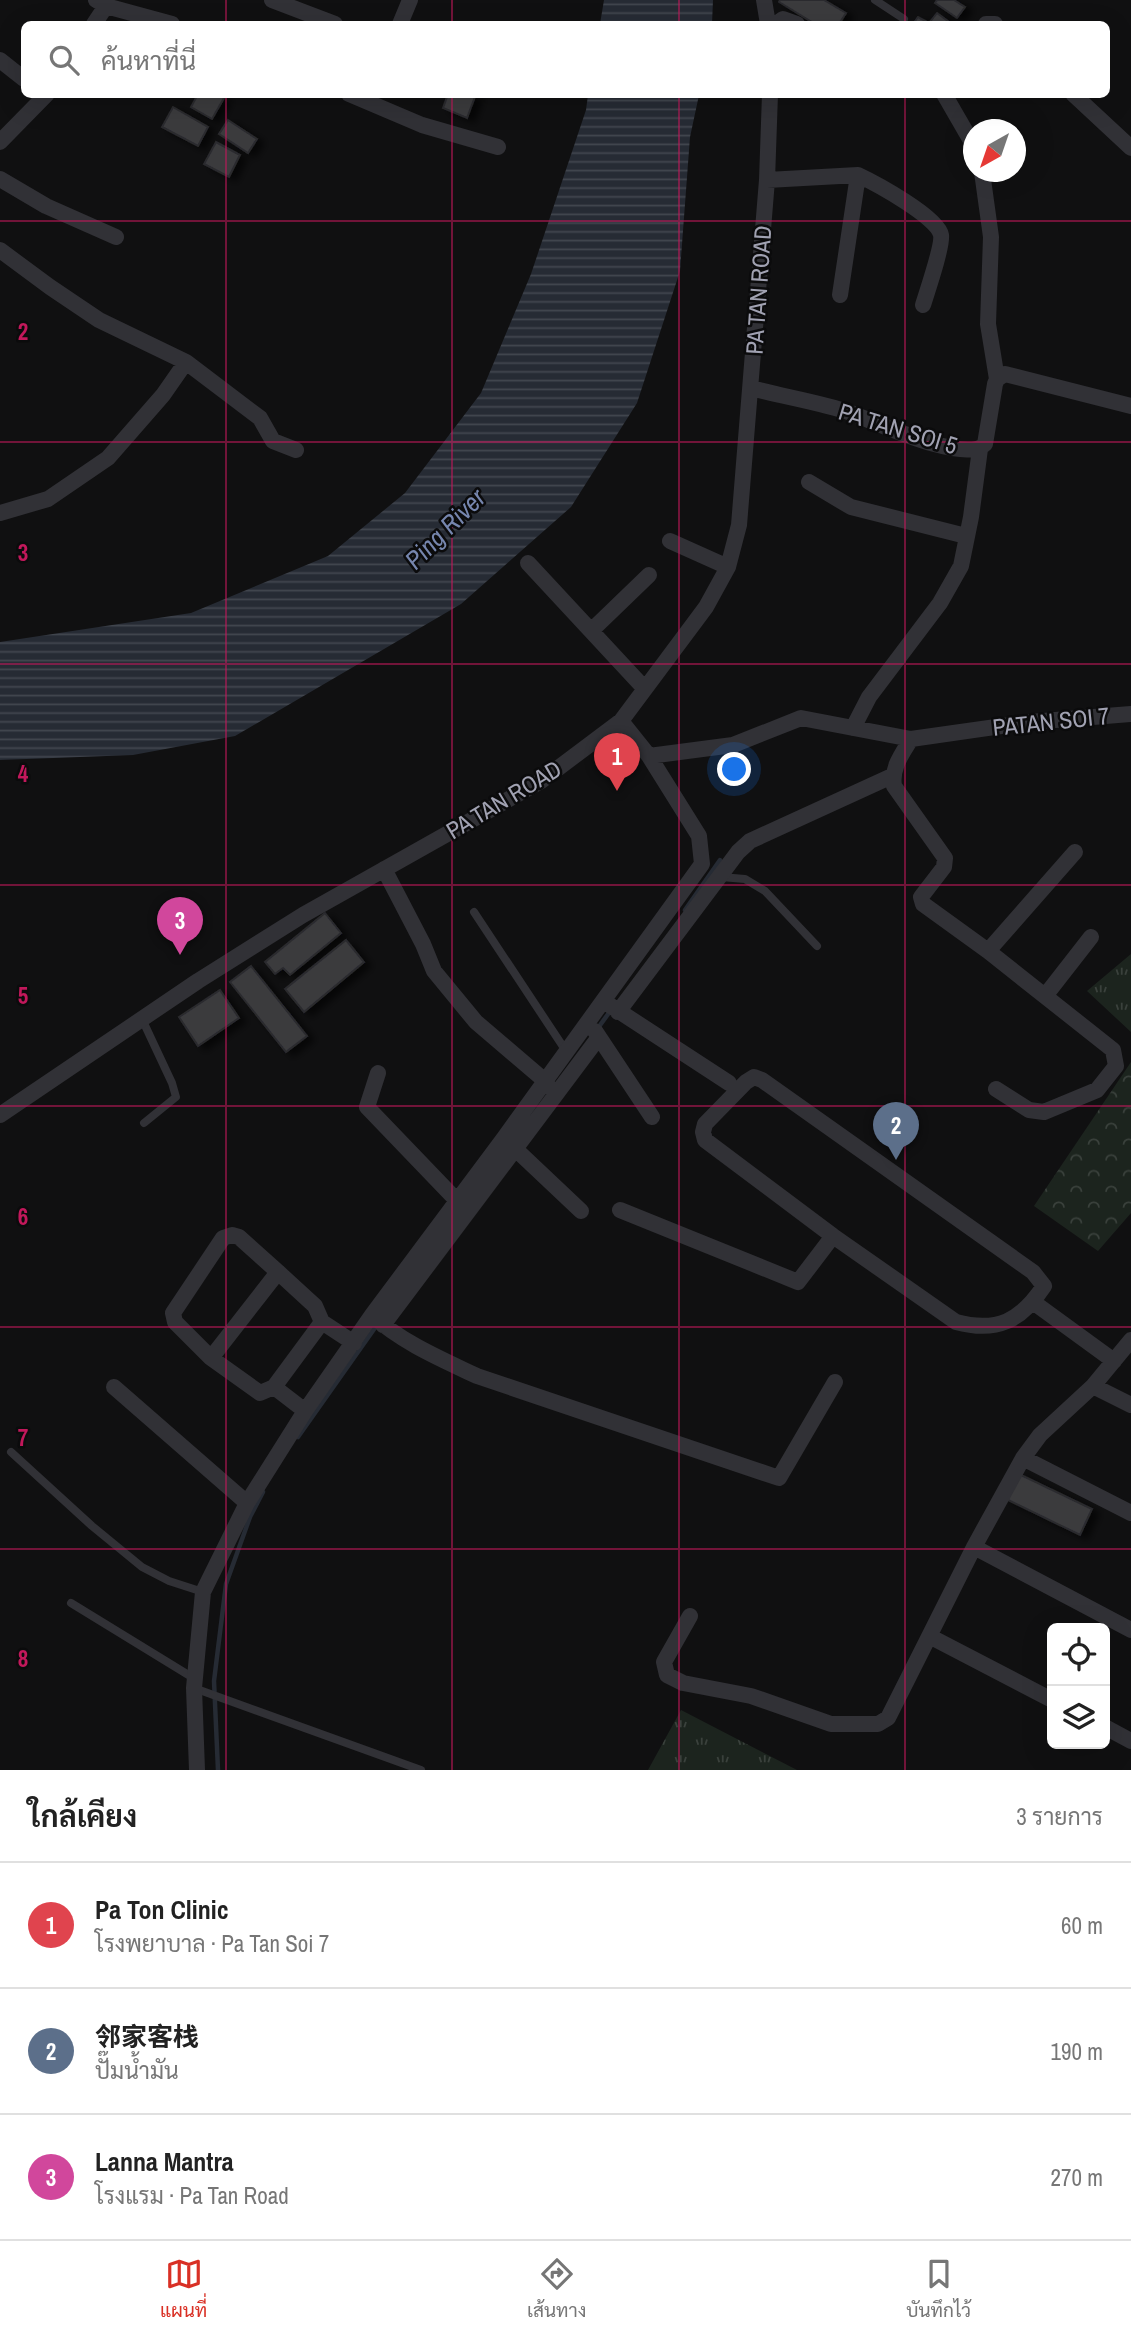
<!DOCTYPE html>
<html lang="th">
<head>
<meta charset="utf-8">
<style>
  body { margin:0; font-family:"Archivo Narrow","Noto Sans SC",Sarabun,sans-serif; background:#f6f6f6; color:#222 }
  .controls { position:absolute; right:21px; bottom:21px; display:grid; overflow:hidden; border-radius:10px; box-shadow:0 7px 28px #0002 }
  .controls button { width:63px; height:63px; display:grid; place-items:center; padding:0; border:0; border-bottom:2px solid #e0e0e0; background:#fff; color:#222; font:35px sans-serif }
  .compass { position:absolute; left:963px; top:119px; width:63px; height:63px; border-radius:50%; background:#fff; box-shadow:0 7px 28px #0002; rotate:220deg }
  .you { position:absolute; left:735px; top:770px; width:24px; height:24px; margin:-18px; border:5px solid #fff; border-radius:50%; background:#1a73e8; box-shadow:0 0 0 10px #1a73e833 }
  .badge { display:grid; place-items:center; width:46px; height:46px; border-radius:50%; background:#d93025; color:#fff; font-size:23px; font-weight:700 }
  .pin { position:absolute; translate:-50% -58px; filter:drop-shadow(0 2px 4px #0008) }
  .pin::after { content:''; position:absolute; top:37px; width:24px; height:21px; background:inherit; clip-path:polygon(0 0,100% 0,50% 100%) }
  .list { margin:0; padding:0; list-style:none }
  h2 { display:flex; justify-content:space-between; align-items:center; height:91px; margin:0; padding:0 28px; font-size:30px }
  h2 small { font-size:23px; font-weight:400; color:#767676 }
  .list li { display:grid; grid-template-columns:46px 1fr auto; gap:21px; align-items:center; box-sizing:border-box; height:126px; padding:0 28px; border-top:2px solid #e0e0e0 }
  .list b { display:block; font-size:26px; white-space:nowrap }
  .list p { margin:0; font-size:23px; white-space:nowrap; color:#767676 }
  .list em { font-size:23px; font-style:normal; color:#767676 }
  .icon { flex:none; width:38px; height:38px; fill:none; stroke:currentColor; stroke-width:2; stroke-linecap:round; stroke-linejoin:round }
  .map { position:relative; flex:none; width:1131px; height:1770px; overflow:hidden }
  .search { position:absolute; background:#fff; box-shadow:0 7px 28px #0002; left:21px; right:21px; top:21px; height:77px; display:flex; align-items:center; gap:18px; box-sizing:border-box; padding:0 24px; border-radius:10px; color:#767676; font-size:26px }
  .sheet { height:469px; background:#fff }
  nav { display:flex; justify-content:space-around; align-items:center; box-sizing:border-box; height:98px; border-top:2px solid #e0e0e0; background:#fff; font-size:19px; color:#767676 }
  nav a { display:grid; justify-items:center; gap:4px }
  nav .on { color:#d93025 }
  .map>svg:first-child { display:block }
  .grass { fill:url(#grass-tufts) }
  .forest { fill:url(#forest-crowns) }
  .water { fill:url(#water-rules) }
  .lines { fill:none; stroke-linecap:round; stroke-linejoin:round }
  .stream { stroke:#262b34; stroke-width:4.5 }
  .building { fill:#3a3a3e; stroke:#2a2a2d; stroke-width:2; filter:url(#shadow) }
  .lane { stroke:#313136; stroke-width:8 }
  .street { stroke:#313136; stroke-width:16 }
  .grid { fill:none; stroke:#c2185b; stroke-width:2; stroke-opacity:0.55 }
  .labels { text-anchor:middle; stroke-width:5; stroke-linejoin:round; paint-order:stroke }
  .street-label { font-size:24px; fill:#a1a2b2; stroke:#0b0b0c }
  .water-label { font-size:26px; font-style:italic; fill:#7686ae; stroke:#0b0b0c }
  .grid-label { font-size:23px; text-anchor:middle; font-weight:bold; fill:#c2185b; stroke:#0b0b0c; stroke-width:5; stroke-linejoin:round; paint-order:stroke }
</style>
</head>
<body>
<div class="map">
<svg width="1131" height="1770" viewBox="0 0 1131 1770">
  <defs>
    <pattern id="grass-tufts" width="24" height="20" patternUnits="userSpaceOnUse" patternTransform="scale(1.75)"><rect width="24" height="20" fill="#1c241e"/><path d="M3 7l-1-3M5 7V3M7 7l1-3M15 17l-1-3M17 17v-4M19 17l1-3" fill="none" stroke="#3a413c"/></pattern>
    <pattern id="forest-crowns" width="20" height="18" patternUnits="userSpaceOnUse" patternTransform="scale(1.75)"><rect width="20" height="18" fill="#1c241e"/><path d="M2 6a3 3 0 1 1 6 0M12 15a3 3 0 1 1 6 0" fill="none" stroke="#3a413c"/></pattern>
    <pattern id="water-rules" width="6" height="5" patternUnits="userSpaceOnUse" patternTransform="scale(1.75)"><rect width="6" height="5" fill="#262b34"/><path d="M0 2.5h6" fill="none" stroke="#42474f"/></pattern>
    <filter id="shadow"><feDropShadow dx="7" dy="4" stdDeviation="3.5" flood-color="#0009"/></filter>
  </defs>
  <rect width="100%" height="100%" fill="#101011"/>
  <!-- grass -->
  <path class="grass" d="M1131,954V1032L1087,991Z
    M681,1710L797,1770H648Z"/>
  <!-- forest -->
  <path class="forest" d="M1131,1062V1213L1098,1251L1034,1206Z"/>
  <!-- water -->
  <path class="water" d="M604,0H713L712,24H600Z
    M588,95H699L690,137L680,271L637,403L571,507L461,604L235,736L133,755L0,760V642L191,613L328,556L405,493L481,393L531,274L586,110Z"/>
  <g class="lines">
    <!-- stream -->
    <path class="stream" d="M685,910L720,860
      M598,1028L611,1010
      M298,1437L377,1325
      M218,1770L214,1681L226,1584L250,1517L263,1492"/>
  </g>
  <!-- building -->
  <path class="building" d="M780,0H824L846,13L839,24H815L779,2Z
    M937,0H954L965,7L957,18L935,3Z
    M937,13L952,24H913L918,17L929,23Z
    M198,94H217L224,98L212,119L191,107Z
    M448,94H476L467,118L443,108Z
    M173,107L208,127L198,146L162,127Z
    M228,120L257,139L248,153L219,134Z
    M216,142L240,155L229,177L204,164Z
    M325,913L341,933L290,975L283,968L275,974L265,962Z
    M346,940L364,962L304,1012L285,989Z
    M251,966L307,1036L286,1052L230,982Z
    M220,990L239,1018L198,1046L179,1017Z
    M1019,1474L1092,1509L1080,1535L1006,1499Z"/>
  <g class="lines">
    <!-- lane -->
    <path class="lane" d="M875,0L904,19
      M721,877L745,879L765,891L817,946
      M474,912L566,1051
      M142,1019L172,1083L176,1097L144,1123
      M11,1452L92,1526L142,1567L169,1581L203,1592
      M71,1603L195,1679
      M194,1688L421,1770"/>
    <!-- street -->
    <path class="street" d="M96,0L106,6L172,24
      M272,0L335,24
      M764,0L768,24
      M94,24L106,6
      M400,24L410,0
      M776,24L783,19L797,24
      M986,24H995
      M0,60L24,79
      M349,94L422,125L498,147
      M944,94L974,146
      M1073,94L1131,148
      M0,142L47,94
      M982,172L991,237L988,324L997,379
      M858,175C875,183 938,217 941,235C943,245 927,292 923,305
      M0,179L46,206L116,237
      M767,180L858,175L840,295
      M0,250L50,287L99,320L186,362L260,418L273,441L296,450
      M751,388C784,397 819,402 851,413C876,422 966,465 985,444L995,384L997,379L1005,374L1131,406
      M809,482L851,507L966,536
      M0,513L48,499L108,458L163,395L186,362
      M670,541L728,567
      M528,563L645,689
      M591,631L649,575
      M621,721L649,756L733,745L801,718L911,739L1030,722L1131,714
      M853,728L869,697L940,603L961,566L971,517L980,449
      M911,739C902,754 891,768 894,786L945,858L944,867L921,897L923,904L988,951L1113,1050L1116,1066L1097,1090L1044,1112L1029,1110L996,1089
      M384,869L423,944L434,971L476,1022L544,1080L549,1087
      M988,951L1075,852
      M1045,996L1091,937
      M611,1006L729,1083
      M618,1012L738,852L750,841L892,776
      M595,1031L652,1117
      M378,1073L367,1107L464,1208
      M754,1077L762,1080L1033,1272L1044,1286C1021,1321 997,1333 956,1322L833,1236L705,1140L703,1132L705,1124L746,1082Z
      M0,1115L198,981L303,915L541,781L621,721L706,607L728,567L739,525L767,180L770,94
      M508,1142L581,1211
      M620,1210L798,1282L833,1236
      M1033,1302L1114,1361
      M372,1315C401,1342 441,1359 477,1376L779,1478L835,1382
      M383,1325L599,1037
      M211,1358L175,1322L173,1313L223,1238L232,1235L239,1237L278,1272
      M1093,1386L1131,1405
      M114,1387L247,1503
      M274,1387L322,1322
      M300,1407L274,1387L260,1393L211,1358L278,1272L315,1306L322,1322L354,1343
      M1023,1458L1131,1513
      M974,1547L1131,1630
      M690,1616L664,1662L667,1675L683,1683L751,1696L831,1724H878L888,1718L974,1547L1023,1458L1040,1435L1093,1386L1131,1340
      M931,1637L1052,1700
      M1105,1727L1131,1741
      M197,1770L194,1688L203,1592L247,1503L305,1411L372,1315L504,1138L702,864L699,836L649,756"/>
  </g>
  <!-- grid -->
  <path class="grid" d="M226,0V24M452,0V24M679,0V24M905,0V24M226,94V1770M452,94V1770M679,94V1770M905,94V1770M0,221H1131M0,442H1131M0,664H1131M0,885H1131M0,1106H1131M0,1327H1131M0,1549H1131"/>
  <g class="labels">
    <!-- street labels -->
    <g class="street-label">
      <text transform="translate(759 290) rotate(-86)" y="8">PA TAN ROAD</text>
      <text transform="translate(898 429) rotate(17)" y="8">PA TAN SOI 5</text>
      <text transform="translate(1051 722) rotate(-6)" y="8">PATAN SOI 7</text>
      <text transform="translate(504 800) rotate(-31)" y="8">PA TAN ROAD</text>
    </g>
    <!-- water labels -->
    <g class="water-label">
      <text transform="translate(445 529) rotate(-45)" y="9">Ping River</text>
    </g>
  </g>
  <g class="grid-label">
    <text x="23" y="340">2</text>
    <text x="23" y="561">3</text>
    <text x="23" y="782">4</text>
    <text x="23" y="1004">5</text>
    <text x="23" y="1225">6</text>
    <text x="23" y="1446">7</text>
    <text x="23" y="1667">8</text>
  </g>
</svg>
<div class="controls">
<button><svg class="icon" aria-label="locate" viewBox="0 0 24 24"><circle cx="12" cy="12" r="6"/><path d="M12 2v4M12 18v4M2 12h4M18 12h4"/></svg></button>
<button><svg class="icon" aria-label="layers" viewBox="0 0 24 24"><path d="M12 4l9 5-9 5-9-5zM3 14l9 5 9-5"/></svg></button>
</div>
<svg class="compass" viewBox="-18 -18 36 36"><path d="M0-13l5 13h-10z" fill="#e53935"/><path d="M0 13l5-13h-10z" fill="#767676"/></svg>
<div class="you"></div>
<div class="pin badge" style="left:617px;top:791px;background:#e0444e">1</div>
<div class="pin badge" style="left:896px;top:1160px;background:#5c6f8a">2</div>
<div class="pin badge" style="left:180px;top:955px;background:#d1479c">3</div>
<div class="search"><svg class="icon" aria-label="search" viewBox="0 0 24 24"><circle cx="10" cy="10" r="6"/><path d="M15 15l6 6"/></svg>ค้นหาที่นี่</div>
</div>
<section class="sheet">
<h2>ใกล้เคียง<small>3 รายการ</small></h2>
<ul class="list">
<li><span class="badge" style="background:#e0444e">1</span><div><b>Pa Ton Clinic</b><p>โรงพยาบาล · Pa Tan Soi 7</p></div><em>60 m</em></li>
<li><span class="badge" style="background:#5c6f8a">2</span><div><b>邻家客栈</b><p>ปั๊มน้ำมัน</p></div><em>190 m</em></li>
<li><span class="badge" style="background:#d1479c">3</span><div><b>Lanna Mantra</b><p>โรงแรม · Pa Tan Road</p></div><em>270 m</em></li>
</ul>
</section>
<nav>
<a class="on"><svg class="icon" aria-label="map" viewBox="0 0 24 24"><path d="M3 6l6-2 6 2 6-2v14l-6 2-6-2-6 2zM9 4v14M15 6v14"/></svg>แผนที่</a>
<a><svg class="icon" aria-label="directions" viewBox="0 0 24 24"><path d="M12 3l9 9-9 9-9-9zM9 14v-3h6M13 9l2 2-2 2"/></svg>เส้นทาง</a>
<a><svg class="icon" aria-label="saved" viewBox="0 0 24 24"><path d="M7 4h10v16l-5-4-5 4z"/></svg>บันทึกไว้</a>
</nav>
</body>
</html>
